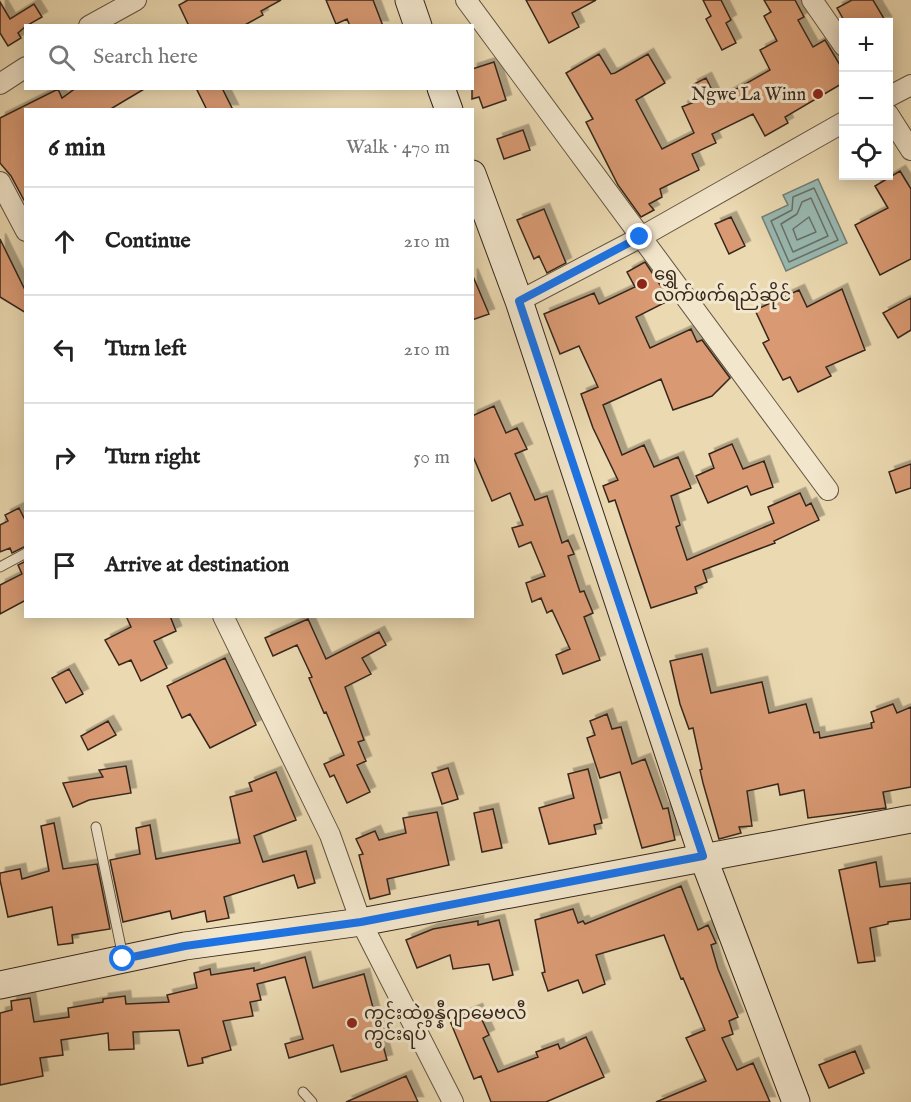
<!DOCTYPE html>
<html lang="en">
<head>
<meta charset="utf-8">
<style>
  body { margin:0; font-family:"IM FELL English","Noto Sans Myanmar",serif; background:#f6f6f6; color:#222 }
  .controls { position:absolute; right:18px; top:18px; display:grid; overflow:hidden; border-radius:0px; box-shadow:0 3px 15px #0003 }
  .controls button { width:54px; height:54px; display:grid; place-items:center; padding:0; border:0; border-bottom:2px solid #e0e0e0; background:#fff; color:#222; font:30px sans-serif }
  .stop { position:absolute; width:18px; height:18px; margin:-14px; border:4px solid #1a73e8; border-radius:50%; background:#fff }
  .stop.end { background:#1a73e8; border-color:#fff; box-shadow:0 2px 6px #0008 }
  .list { margin:0; padding:0; list-style:none }
  h2 { display:flex; justify-content:space-between; align-items:center; height:78px; margin:0; padding:0 24px; font-size:26px }
  h2 small { font-size:20px; font-weight:400; color:#767676 }
  .list li { display:grid; grid-template-columns:39px 1fr auto; gap:18px; align-items:center; box-sizing:border-box; height:108px; padding:0 24px; border-top:2px solid #e0e0e0 }
  .list b { display:block; font-size:22px; white-space:nowrap }
  .list em { font-size:20px; font-style:normal; color:#767676 }
  .icon { flex:none; width:33px; height:33px; fill:none; stroke:currentColor; stroke-width:2; stroke-linecap:round; stroke-linejoin:round }
  .map { position:relative; flex:none; width:911px; height:1102px; overflow:hidden }
  .search { position:absolute; background:#fff; box-shadow:0 3px 15px #0003; left:24px; top:24px; width:450px; height:66px; display:flex; align-items:center; gap:15px; box-sizing:border-box; padding:0 21px; border-radius:0px; color:#767676; font-size:22px }
  .panel { position:absolute; background:#fff; box-shadow:0 3px 15px #0003; left:24px; top:108px; width:450px; height:510px; border-radius:0px }
  .map>svg:first-child { display:block }
  .water { fill:#99b9b2; stroke:#717f76; stroke-width:1.5 }
  .lines { fill:none; stroke-linecap:round; stroke-linejoin:round }
  .shore { stroke:#687067; stroke-width:1.5 }
  .building { fill:#d99a73; stroke:#36271c; stroke-width:1.5; filter:url(#shadow) }
  .service-casing { stroke:#635441; stroke-width:11 }
  .minor-casing { stroke:#635441; stroke-width:22 }
  .secondary-casing { stroke:#36271c; stroke-width:29 }
  .service { stroke:#f2e6cc; stroke-width:9 }
  .minor { stroke:#f2e6cc; stroke-width:20 }
  .secondary { stroke:#f2e6cc; stroke-width:27 }
  .route { stroke:#1a73e8; stroke-width:8 }
  .poi-dot { fill:#8f2418; stroke:#f2e6cc; stroke-width:2 }
  .labels { text-anchor:middle; stroke-width:6; stroke-linejoin:round; paint-order:stroke }
  .poi-label { font-size:18px; fill:#36271c; stroke:#f2e6cc; text-anchor:start }
</style>
</head>
<body>
<div class="map">
<svg width="911" height="1102" viewBox="0 0 911 1102">
  <defs>
    <filter id="shadow"><feDropShadow dx="5.5" dy="-5.5" stdDeviation="0" flood-color="#0004"/></filter>
  </defs>
  <rect width="100%" height="100%" fill="#ebd9b1"/>
  <filter id="stains"><feTurbulence type="fractalNoise" baseFrequency=".00333" numOctaves="4"/><feColorMatrix values="0 0 0 0 .2 0 0 0 0 .09 0 0 0 0 .02 0 0 0 .5 -.17"/></filter>
  <radialGradient id="worn" r=".72"><stop offset=".6" stop-color="#630" stop-opacity="0"/><stop offset="1" stop-color="#630" stop-opacity=".3"/></radialGradient>
  <!-- water -->
  <path class="water" d="M818,179L847,243L786,271L762,217L788,205L783,195Z"/>
  <g class="lines">
    <!-- shore -->
    <path class="shore" d="M814,188L838,240L789,262L771,221L792,210L793,197Z
      M811,198L828,236L793,252L781,224L797,214L802,202Z
      M809,217L816,232L797,240L793,229Z"/>
  </g>
  <!-- building -->
  <path class="building" d="M188,0H281L261,11L263,15L243,26H189L179,5Z
    M326,0H373L383,26H350L347,19L336,24Z
    M526,0H596L572,13L579,27L549,43Z
    M703,0H721L731,20L726,23L736,43L722,50L706,19L711,16Z
    M764,0H795L804,17L798,20L813,47L825,40L843,70V83L785,117L788,123L765,136L753,114L712,134L716,143L692,154L699,170L660,189L662,197L649,204L654,210L641,217L618,185L586,122L593,119L566,73L599,54L611,74L615,73L648,54L665,83L636,100L662,149L694,133L682,107L699,100L692,85L706,78L717,100L770,70L760,50L777,41L764,16L771,12Z
    M852,0H873L886,22H845L837,8Z
    M0,2L10,19L34,4L42,17L26,26L18,33L21,38L8,46L0,33Z
    M494,62L506,100L483,108L479,97L472,99V69Z
    M76,88H146L109,110H26V204L11,176L0,163V118L58,89L62,98Z
    M196,88H222L233,110H207Z
    M523,130L530,150L504,159L497,139Z
    M900,171L911,189V259L880,275L855,225L888,208L875,186Z
    M544,209L566,263L547,273L539,256L534,259L517,220Z
    M731,217L745,246L729,254L715,224Z
    M0,239L26,292V313L0,297Z
    M645,262L670,300L636,317L650,348L691,329L697,342L702,340L730,378L712,396L673,410L661,379L603,405L622,455L644,445L654,467L678,457L691,488L671,496L680,525L676,527L687,560L774,523L768,507L800,493L806,506L811,503L819,520L774,541L775,543L703,570L707,582L695,587L697,593L651,608L615,500L609,502L603,486L618,480L593,428L581,394L598,387L579,346L560,354L544,314L594,293L599,304L635,287L627,272Z
    M472,274L489,314L472,320Z
    M842,289L865,350L826,367L831,376L798,392L790,377L783,380L763,343L769,340L755,310L799,290L807,307Z
    M911,298V330L898,338L883,313Z
    M494,406L506,433L517,428L527,449L515,454L535,500L547,496L562,543L568,540L574,554L568,556L580,592L584,591L593,613L584,617L600,660L563,674L556,655L570,649L552,610L547,613L541,598L532,602L526,583L545,576L531,542L519,547L512,528L523,525L510,493L492,501L472,454V416Z
    M732,444L743,469L764,461L773,487L751,495L747,486L708,503L696,476L714,468L709,454Z
    M911,464V488L896,493L889,472Z
    M19,508L26,522V546L12,553L10,548L0,552V525L8,521L5,515Z
    M26,561V600L0,614V585L22,574L18,565Z
    M126,616H170L176,631L154,641L167,668L141,681L131,660L119,665L105,640L131,627Z
    M308,619L326,659L379,632L386,645L362,658L371,674L345,687L364,740L358,742L366,761L357,765L370,792L347,803L334,775L330,777L324,764L344,755L326,712L324,713L309,678L312,677L297,645L273,656L265,638Z
    M702,654L711,693L762,682L769,713L806,704L814,733L819,732L820,738L872,728L871,723L874,722L871,712L893,704L897,713L911,707V787L883,792L886,808L808,818L804,790L780,795L778,784L747,791L752,826L739,827L741,833L719,839L703,783L700,770L702,769L693,728L689,729L680,704L670,661Z
    M225,658L256,725L210,748L190,714L182,718L167,686Z
    M69,669L83,694L66,703L52,678Z
    M607,714L612,729L621,727L632,764L645,759L663,809L668,808L675,840L642,848L620,772L600,778L587,738L595,735L590,721Z
    M108,721L116,735L88,750L81,736Z
    M126,766L131,793L89,800L73,807L63,783L103,777L99,770Z
    M448,768L458,799L442,804L432,773Z
    M588,769L602,823L594,825L596,834L549,844L539,808L574,798L568,774Z
    M276,772L296,820L254,836L263,862L306,851L315,883L298,888L294,875L224,897L229,918L207,922L205,911L172,919L170,911L123,922L110,860L140,854L136,828L150,825L156,859L240,843L230,797L252,791L249,783Z
    M493,809L502,848L482,852L474,813Z
    M437,812L449,865L387,879L390,894L370,899L359,855L363,854L356,839L375,831L379,840L406,833L403,818Z
    M54,823L63,869L97,864L110,929L72,935L73,943L58,945L52,907L8,917L0,880V873L20,869L22,879L49,871L41,826Z
    M876,862L880,887L911,883V919L888,922V924L870,928L875,961L858,963L839,870Z
    M681,886L698,930L708,925L716,943L711,945L718,969L738,1017L729,1021L733,1034L722,1038L737,1070L753,1063L770,1102H656L706,1081L686,1038L705,1030L683,978L681,979L664,935L596,955L605,984L583,993L578,980L548,991L542,973L545,972L535,920L573,909L578,923L583,921L585,924Z
    M499,920L513,975L493,980L489,964L453,969L450,955L417,968L406,940L433,929L478,921V925Z
    M305,957L313,988L364,974L387,1060L341,1072L333,1045L289,1058L285,1044L303,1039L285,977L257,984L261,1000L250,1002L253,1016L223,1021L231,1050L202,1058L203,1063L188,1066L179,1030L133,1032L134,1049L109,1050L108,1033L61,1040L63,1055L40,1058L43,1076L0,1085V1013L12,1010L11,1001L30,998L34,1022L69,1017L68,1008L103,1002V999L125,996L126,1004L169,1002L167,995L197,988L194,973L210,969L211,975L254,968V971Z
    M477,1009L489,1035L483,1038L498,1072L538,1057L536,1052L558,1044L560,1049L586,1037L604,1077L546,1102H491L481,1076L474,1079L450,1021Z
    M855,1051L864,1073L829,1088L819,1065Z
    M406,1076L418,1102H346Z"/>
  <g class="lines">
    <!-- service casing -->
    <g class="service-casing">
      <path id="service" d="M0,567L26,553
        M96,827L123,957
        M303,1092L312,1102"/>
    </g>
    <!-- minor casing -->
    <g class="minor-casing">
      <path id="minor" d="M466,0L828,490
        M812,0L844,46
        M89,26L136,0
        M0,84L26,67
        M888,97L911,85
        M888,114L911,150
        M0,182L26,231
        M519,301L641,237L844,122
        M223,616L330,835L361,922L453,1102"/>
    </g>
    <!-- secondary casing -->
    <g class="secondary-casing">
      <path id="secondary" d="M409,0L418,26
        M441,88L449,110
        M472,174L519,301L703,857L796,1102
        M0,985L185,946L361,922L911,819"/>
    </g>
    <!-- service -->
    <use href="#service" class="service"/>
    <!-- minor -->
    <use href="#minor" class="minor"/>
    <!-- secondary -->
    <use href="#secondary" class="secondary"/>
  </g>
  <g class="lines">
    <!-- route -->
    <path class="route" d="M123,959L185,946L361,922L703,856L519,301L640,237"/>
  </g>
  <!-- markers -->
  <g class="poi-dot">
    <circle cx="818" cy="94" r="6"/>
    <circle cx="642" cy="284" r="6"/>
    <circle cx="352" cy="1023" r="6"/>
  </g>
  <g class="labels">
    <!-- poi labels -->
    <g class="poi-label">
      <text x="806" y="100" text-anchor="end">Ngwe La Winn</text>
      <text x="654" y="280">ရွှေ<tspan x="654" dy="21">လက်ဖက်ရည်ဆိုင်</tspan></text>
      <text x="364" y="1019">ကွင်းထဲစွန္နီဂျာမေဗလီ<tspan x="364" dy="21">ကွင်းရပ်</tspan></text>
    </g>
  </g>
  <rect width="100%" height="100%" filter="url(#stains)"/>
  <rect width="100%" height="100%" fill="url(#worn)"/>
</svg>
<div class="controls">
<button>+</button>
<button>−</button>
<button><svg class="icon" aria-label="locate" viewBox="0 0 24 24"><circle cx="12" cy="12" r="6"/><path d="M12 2v4M12 18v4M2 12h4M18 12h4"/></svg></button>
</div>
<div class="stop" style="left:123px;top:959px"></div>
<div class="stop end" style="left:640px;top:237px"></div>
<div class="search"><svg class="icon" aria-label="search" viewBox="0 0 24 24"><circle cx="10" cy="10" r="6"/><path d="M15 15l6 6"/></svg>Search here</div>
<section class="panel">
<h2>6 min<small>Walk · 470 m</small></h2>
<ul class="list">
<li><svg class="icon" aria-label="ahead" viewBox="0 0 24 24"><path d="M12 20V5M6 11l6-6 6 6"/></svg><div><b>Continue</b></div><em>210 m</em></li>
<li><svg class="icon" aria-label="left" viewBox="0 0 24 24"><path d="M17 20v-9H6M10 6l-5 5 5 5"/></svg><div><b>Turn left</b></div><em>210 m</em></li>
<li><svg class="icon" aria-label="right" viewBox="0 0 24 24"><path d="M7 20v-9h11M14 6l5 5-5 5"/></svg><div><b>Turn right</b></div><em>50 m</em></li>
<li><svg class="icon" aria-label="arrive" viewBox="0 0 24 24"><path d="M6 21V4h12l-3 4 3 4H6"/></svg><div><b>Arrive at destination</b></div></li>
</ul>
</section>
</div>
</body>
</html>
